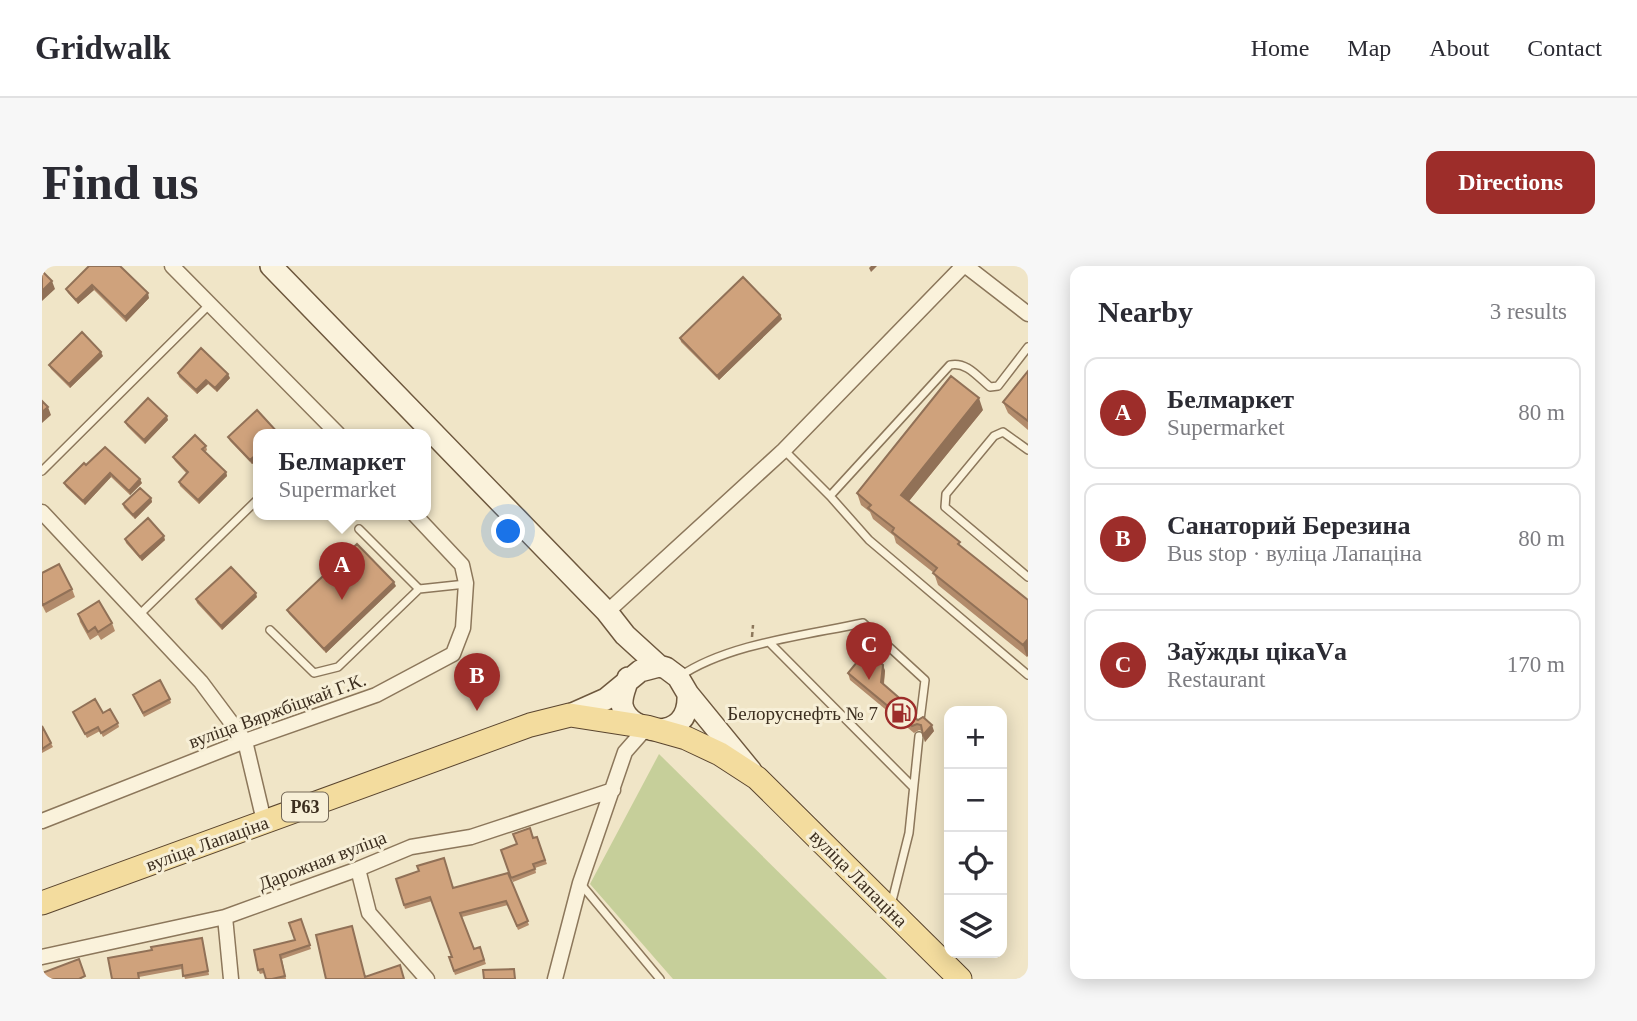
<!DOCTYPE html>
<html lang="en">
<head>
<meta charset="utf-8">
<style>
  body { margin:0; font-family:"Times New Roman",serif; background:#f7f7f7; color:#2b2b33 }
  .controls { position:absolute; right:21px; bottom:21px; display:grid; overflow:hidden; border-radius:14px; box-shadow:0 4px 18px #0003 }
  .controls button { width:63px; height:63px; display:grid; place-items:center; padding:0; border:0; border-bottom:2px solid #e1e1e2; background:#fff; color:#2b2b33; font:35px sans-serif }
  .you { position:absolute; left:467px; top:266px; width:24px; height:24px; margin:-18px; border:5px solid #fff; border-radius:50%; background:#1a73e8; box-shadow:0 0 0 10px #1a73e833 }
  .badge { display:grid; place-items:center; width:46px; height:46px; border-radius:50%; background:#9d2d2a; color:#fff; font-size:23px; font-weight:700 }
  .pin { position:absolute; translate:-50% -58px; filter:drop-shadow(0 2px 4px #0008) }
  .pin::after { content:''; position:absolute; top:37px; width:24px; height:21px; background:inherit; clip-path:polygon(0 0,100% 0,50% 100%) }
  .popup { position:absolute; left:211px; top:163px; width:178px; height:91px; box-sizing:border-box; display:grid; place-content:center; border-radius:14px; background:#fff; filter:drop-shadow(0 2px 5px #0005); font-size:23px; white-space:nowrap; color:#7c7c81 }
  .popup b { font-size:26px; color:#2b2b33 }
  .popup::after { content:''; position:absolute; left:50%; top:100%; margin-left:-14px; border:14px solid transparent; border-top-color:#fff }
  .list { margin:0; padding:0; list-style:none }
  h2 { display:flex; justify-content:space-between; align-items:center; height:91px; margin:0; padding:0 28px; font-size:30px }
  h2 small { font-size:23px; font-weight:400; color:#7c7c81 }
  .list li { display:grid; grid-template-columns:46px 1fr auto; gap:21px; align-items:center; box-sizing:border-box; height:112px; margin:0 14px 14px; padding:0 14px; border:2px solid #e1e1e2; border-radius:14px }
  .list b { display:block; font-size:26px; white-space:nowrap }
  .list p { margin:0; font-size:23px; white-space:nowrap; color:#7c7c81 }
  .list em { font-size:23px; font-style:normal; color:#7c7c81 }
  .icon { flex:none; width:38px; height:38px; fill:none; stroke:currentColor; stroke-width:2; stroke-linecap:round; stroke-linejoin:round }
  .map { position:relative; flex:none; width:986px; height:713px; overflow:hidden; border-radius:14px }
  header { display:flex; align-items:center; gap:42px; box-sizing:border-box; height:98px; padding:0 35px; background:#fff; border-bottom:2px solid #e1e1e2 }
  header strong { font-size:33px }
  nav { display:flex; gap:38px; margin-inline-start:auto; font-size:24px }
  .intro { display:flex; align-items:center; justify-content:space-between; box-sizing:border-box; height:168px; padding:0 42px }
  h1 { margin:0; font-size:49px }
  .button { padding:18px 32px; border-radius:14px; background:#9d2d2a; color:#fff; font-size:24px; font-weight:700 }
  main { display:flex; gap:42px; padding:0 42px }
  aside { flex:1; background:#fff; border-radius:14px; box-shadow:0 4px 18px #0003 }
  .map>svg:first-child { display:block }
  .green { fill:#c6cf9a }
  .lines { fill:none; stroke-linecap:round; stroke-linejoin:round }
  .lane-casing { stroke:#8c775b; stroke-width:10 }
  .street-casing { stroke:#8c775b; stroke-width:17 }
  .secondary-casing { stroke:#6e583e; stroke-width:24 }
  .primary-casing { stroke:#5a452f; stroke-width:25 }
  .path { stroke:#8c775b; stroke-width:2.5; stroke-dasharray:5 3.5; stroke-linecap:butt }
  .lane { stroke:#faf2db; stroke-width:7 }
  .street { stroke:#faf2db; stroke-width:14 }
  .secondary { stroke:#faf2db; stroke-width:21 }
  .primary { stroke:#f3dc9e; stroke-width:23 }
  .wall { fill:#b28b6b }
  .shaded-wall { fill:#917157 }
  .building { fill:#cfa27c; stroke:#917157; stroke-width:2 }
  .labels { text-anchor:middle; stroke-width:6; stroke-linejoin:round; paint-order:stroke }
  .shield { fill:#f7efd7; stroke:#746856; stroke-width:2 }
  .shield-label { font-size:18px; font-weight:bold; fill:#3c2e1f }
  .street-label { font-size:19px; fill:#3c2e1f; stroke:#f7efd7 }
  .poi-label { font-size:19px; fill:#3c2e1f; stroke:#f7efd7; text-anchor:end }
</style>
</head>
<body>
<header>
<strong>Gridwalk</strong>
<nav><a>Home</a><a>Map</a><a>About</a><a>Contact</a></nav>
</header>
<div class="intro"><h1>Find us</h1><a class="button">Directions</a></div>
<main>
<div class="map">
<svg width="986" height="713" viewBox="0 0 986 713">
  <rect width="100%" height="100%" fill="#f0e5c7"/>
  <!-- green -->
  <path class="green" d="M617,488L845,713H631L548,618Z"/>
  <g class="lines">
    <!-- lane casing -->
    <g class="lane-casing">
      <path id="lane" d="M742,184L788,230L827,274L986,409
        M986,184L961,166L952,170L904,228L903,241L986,311
        M0,205L168,38
        M788,230L908,99C924,95 936,111 948,121L956,120L986,81
        M317,263L377,323L424,318
        M97,349L216,233
        M228,364L272,407L296,401L377,323
        M728,377L871,521
        M637,411C684,378 765,369 821,357L883,414L878,454
        M538,617L618,713
        M849,639L867,567L877,470"/>
    </g>
    <!-- street casing -->
    <g class="street-casing">
      <path id="street" d="M130,0L296,168
        M924,0L986,48
        M0,246L159,416L203,475L222,555
        M565,346L742,184L921,0
        M0,555L203,475L334,429L411,388L421,362L424,317L420,299L372,248
        M316,603L327,647L385,713
        M183,651L189,713
        M0,691L183,651L316,603L369,581L429,571L571,524
        M513,713L538,617L583,486L605,461"/>
    </g>
    <!-- secondary casing -->
    <g class="secondary-casing">
      <path id="secondary" d="M229,0L565,346L583,369L617,400
        M586,412C584,421 579,429 580,439C585,468 649,480 646,428
        M528,449L564,433L598,405L617,400L624,402L636,411L646,428L709,505"/>
    </g>
    <!-- primary casing -->
    <g class="primary-casing">
      <path id="primary" d="M0,637L488,459L528,449L605,461L644,472L678,488L715,512L918,713"/>
    </g>
    <!-- path -->
    <path class="path" d="M710,371L711,359"/>
    <!-- lane -->
    <use href="#lane" class="lane"/>
    <!-- street -->
    <use href="#street" class="street"/>
    <!-- secondary -->
    <use href="#secondary" class="secondary"/>
    <!-- primary -->
    <use href="#primary" class="primary"/>
  </g>
  <!-- wall -->
  <path class="wall" d="M47,0L107,32L84,56L52,24L36,38L26,27L24,23Z
    M738,49L740,53L677,114L639,76L638,72Z
    M61,90L28,122L9,103L7,99Z
    M986,105V164L966,147L961,136Z
    M136,107L188,112L175,126L166,118L155,128L137,111Z
    M941,144L867,235L920,281L986,334L985,391L896,319L892,307L854,277L852,270L831,253L828,246L819,239L815,227Z
    M126,154L103,178L85,160L83,156Z
    M216,168V193L210,198L188,175L186,171Z
    M164,180L165,184L163,186L184,206L185,210L157,238L138,220L137,216L145,208L133,195L131,191Z
    M44,199L100,217L88,229L69,211L43,239L24,221L22,217Z
    M109,232L110,236L93,253L82,242L81,238Z
    M83,273L123,274L100,295L84,277Z
    M0,307L30,323L33,331L4,347L0,339Z
    M354,320L284,387L247,348L245,344Z
    M215,331L180,364L155,337L154,333Z
    M36,348L70,357L73,365L59,374L56,369L48,374L38,356Z
    M841,399L843,405L842,418L872,449L873,453L892,465L883,476L880,465L877,464L872,467L808,414L806,407Z
    M91,429L128,433L129,437L102,451Z
    M31,446L61,447L76,457L77,461L61,471L58,465L45,472Z
    M0,460L11,481L0,487Z
    M495,571L505,598L493,602L494,607L471,616L459,584Z
    M466,607L487,659L476,664L466,639L420,651L432,683L438,681L444,698L413,709L407,691H410L390,635L363,643L354,613L411,622Z
    M259,653L269,683L240,693L244,713H224L222,707L218,708L216,704L253,674Z
    M160,672L167,709L143,713L140,703L97,711V713H70L110,684Z"/>
  <!-- shaded-wall -->
  <path class="shaded-wall" d="M829,0H835L829,6L827,2Z
    M10,15L13,23L0,35V25Z
    M50,19L52,24L36,38L34,34Z
    M106,27L107,32L84,56L83,51Z
    M738,49L740,53L677,114L675,110Z
    M59,86L61,90L28,122L27,118Z
    M186,108L188,112L175,126L173,122Z
    M164,114L166,118L155,128L154,124Z
    M937,132L941,144L863,240L859,229Z
    M6,141L9,149L0,157V146Z
    M125,150L126,154L103,178L102,174Z
    M216,187V193L210,198L208,194Z
    M184,206L185,210L157,238L156,234Z
    M68,207L69,211L43,239L41,235Z
    M98,213L100,217L88,229L87,225Z
    M109,232L110,236L93,253L91,249Z
    M122,270L123,274L100,295L98,291Z
    M352,316L354,320L284,387L282,383Z
    M214,327L215,331L180,364L179,360Z
    M986,373V390L985,391L981,379Z
    M841,399L843,405L841,423L839,416Z
    M890,459L892,465L883,476L881,469Z"/>
  <!-- building -->
  <path class="building" d="M47,0H78L106,27L83,51L50,19L34,34L24,23Z
    M0,5L10,15L0,25Z
    M701,11L738,49L675,110L638,72Z
    M40,66L59,86L27,118L7,99Z
    M159,82L186,108L173,122L164,114L154,124L136,107Z
    M986,105V155L961,136Z
    M909,110L937,132L859,229L918,276L916,278L986,334V373L981,379L891,307L895,302L850,266L852,262L826,242L829,239L815,227Z
    M106,132L125,150L102,174L83,156Z
    M0,135L6,141L0,146Z
    M215,144L237,168H216V187L208,194L186,171Z
    M153,169L164,180L160,183L184,206L156,234L137,216L146,206L131,191Z
    M63,181L98,213L87,225L68,207L41,235L22,217L42,197L44,199Z
    M98,222L109,232L91,249L81,238Z
    M106,252L122,270L98,291L83,273Z
    M315,278L352,316L282,383L245,344Z
    M17,298L30,323L1,339L0,337V307Z
    M189,301L214,327L179,360L154,333Z
    M57,335L70,357L56,366L53,361L46,366L36,348Z
    M824,385L841,399L839,416L870,443L872,452L876,454L881,451L890,459L881,469L879,459L875,458L870,460L806,407Z
    M118,414L128,433L101,447L91,429Z
    M53,433L61,447L68,443L76,457L59,467L56,461L43,468L31,446Z
    M0,460L9,477L0,483Z
    M488,562L491,572L495,571L503,594L491,598L493,603L469,612L459,584L475,578L471,568Z
    M402,592L411,622L466,607L486,655L475,660L464,635L418,647L432,683L438,681L442,694L412,705L407,691H410L388,631L362,639L354,613L377,605L375,600Z
    M259,653L268,679L238,689L243,710L230,713H224L221,703L216,704L212,684L253,674L247,657Z
    M310,660L323,711L358,699L362,713H284L274,669Z
    M160,672L166,705L141,710L140,699L96,707L97,713H70L66,692L110,684L109,681Z
    M37,693L43,710L37,713H2L0,707Z
    M472,703L473,713H442L441,704Z"/>
  <!-- icons -->
  <defs>
    <g id="fuel-ring" transform="scale(1.575)"><circle r="9.5" fill="#f7efd7" stroke="#9d2d2a" stroke-width="1.5"/><path d="M-5.5-6h7V0h2V4h1.3V-2.5L3-4.5l.8-.8L6-3V5H2.5V1h-1V6h-7ZM-4.2-4.7v3.2H.2V-4.7Z" fill="#9d2d2a"/></g>
  </defs>
  <g fill-rule="evenodd">
    <use href="#fuel-ring" x="859" y="447"/>
  </g>
  <g class="labels">
    <!-- shield labels -->
    <rect class="shield" x="240" y="526.5" width="46" height="29" rx="5"/>
    <g class="shield-label">
      <text x="263" y="547">Р63</text>
    </g>
    <!-- street labels -->
    <g class="street-label">
      <text transform="translate(235 444) rotate(-20)" y="7">вуліца Вяржбіцкай Г.К.</text>
      <text transform="translate(165 577) rotate(-20)" y="7">вуліца Лапаціна</text>
      <text transform="translate(280 594) rotate(-21)" y="7">Дарожная вуліца</text>
      <text transform="translate(817 612) rotate(45)" y="7">вуліца Лапаціна</text>
    </g>
    <!-- poi labels -->
    <g class="poi-label">
      <text x="836" y="454">Белоруснефть № 7</text>
    </g>
  </g>
</svg>
<div class="controls">
<button>+</button>
<button>−</button>
<button><svg class="icon" aria-label="locate" viewBox="0 0 24 24"><circle cx="12" cy="12" r="6"/><path d="M12 2v4M12 18v4M2 12h4M18 12h4"/></svg></button>
<button><svg class="icon" aria-label="layers" viewBox="0 0 24 24"><path d="M12 4l9 5-9 5-9-5zM3 14l9 5 9-5"/></svg></button>
</div>
<div class="you"></div>
<div class="pin badge" style="left:300px;top:334px">A</div>
<div class="popup"><b>Белмаркет</b>Supermarket</div>
<div class="pin badge" style="left:435px;top:445px">B</div>
<div class="pin badge" style="left:827px;top:414px">C</div>
</div>
<aside>
<h2>Nearby<small>3 results</small></h2>
<ul class="list">
<li><span class="badge">A</span><div><b>Белмаркет</b><p>Supermarket</p></div><em>80 m</em></li>
<li><span class="badge">B</span><div><b>Санаторий Березина</b><p>Bus stop · вуліца Лапаціна</p></div><em>80 m</em></li>
<li><span class="badge">C</span><div><b>Заўжды цікаVа</b><p>Restaurant</p></div><em>170 m</em></li>
</ul>
</aside>
</main>
</body>
</html>
